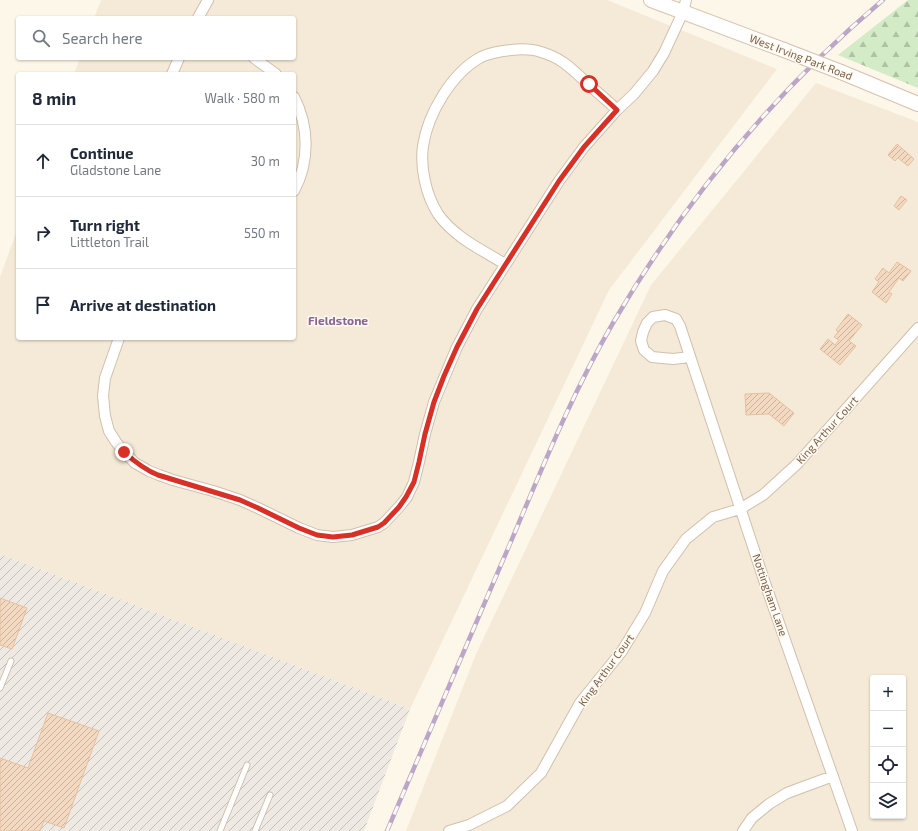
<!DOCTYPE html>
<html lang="en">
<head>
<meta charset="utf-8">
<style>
  body { margin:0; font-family:"Exo 2",sans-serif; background:#f6f6f7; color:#1f2937 }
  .controls { position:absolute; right:12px; bottom:12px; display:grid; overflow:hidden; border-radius:4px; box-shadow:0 1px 3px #0004 }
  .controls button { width:36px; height:36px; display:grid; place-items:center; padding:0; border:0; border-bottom:1px solid #e0e1e3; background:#fff; color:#1f2937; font:20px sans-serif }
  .stop { position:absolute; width:12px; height:12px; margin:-9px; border:3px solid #d93025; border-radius:50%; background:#fff }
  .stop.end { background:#d93025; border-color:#fff; box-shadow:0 1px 4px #0008 }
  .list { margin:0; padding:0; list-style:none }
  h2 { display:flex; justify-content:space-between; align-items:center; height:52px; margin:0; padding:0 16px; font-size:17px }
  h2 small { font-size:13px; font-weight:400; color:#747a83 }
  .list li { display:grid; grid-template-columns:26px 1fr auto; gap:12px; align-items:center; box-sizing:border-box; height:72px; padding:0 16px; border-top:1px solid #e0e1e3 }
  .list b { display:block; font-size:15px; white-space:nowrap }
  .list p { margin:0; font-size:13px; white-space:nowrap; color:#747a83 }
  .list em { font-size:13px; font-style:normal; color:#747a83 }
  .icon { flex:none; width:22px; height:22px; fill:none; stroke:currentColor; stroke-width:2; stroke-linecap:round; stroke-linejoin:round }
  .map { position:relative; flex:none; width:918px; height:831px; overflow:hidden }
  .search { position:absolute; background:#fff; box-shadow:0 1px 3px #0004; left:16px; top:16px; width:280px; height:44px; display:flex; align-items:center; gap:10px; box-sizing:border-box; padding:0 14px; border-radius:4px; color:#747a83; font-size:15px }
  .panel { position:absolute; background:#fff; box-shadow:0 1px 3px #0004; left:16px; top:72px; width:280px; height:268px; border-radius:4px }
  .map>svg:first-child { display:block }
  .residential { fill:#f5ead7; fill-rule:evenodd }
  .industrial { fill:url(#industrial-furrows) }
  .forest { fill:url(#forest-firs) }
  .building { fill:url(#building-hatch); stroke:#e6c0a0 }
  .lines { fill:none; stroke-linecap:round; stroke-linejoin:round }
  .lane-casing { stroke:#d0c0ae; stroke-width:7 }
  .street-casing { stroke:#d0c0ae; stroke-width:12 }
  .secondary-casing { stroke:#d6c2ae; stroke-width:16 }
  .lane { stroke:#fff; stroke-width:5 }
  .street { stroke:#fff; stroke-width:10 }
  .secondary { stroke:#fff; stroke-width:14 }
  .rail-casing { stroke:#bba6c8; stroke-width:4.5 }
  .rail { stroke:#fffaf0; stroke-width:3; stroke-dasharray:9; stroke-linecap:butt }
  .secondary-bridge-casing { stroke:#d6c2ae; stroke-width:16; stroke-linecap:butt }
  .secondary-bridge { stroke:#fff; stroke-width:14 }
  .route { stroke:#d93025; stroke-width:5 }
  .labels { text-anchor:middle; stroke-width:3; stroke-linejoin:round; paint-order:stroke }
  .street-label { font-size:11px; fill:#795f4c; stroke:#fffaf0 }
  .neighbourhood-label { font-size:12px; font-weight:bold; fill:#886494; stroke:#fffaf0 }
</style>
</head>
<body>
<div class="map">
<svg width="918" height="831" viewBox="0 0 918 831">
  <defs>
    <pattern id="industrial-furrows" width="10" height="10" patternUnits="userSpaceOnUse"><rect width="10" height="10" fill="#eee9e2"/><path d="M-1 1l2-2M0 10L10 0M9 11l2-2" fill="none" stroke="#c6c0b9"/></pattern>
    <pattern id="forest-firs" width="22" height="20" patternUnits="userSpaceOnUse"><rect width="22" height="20" fill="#d3ecc7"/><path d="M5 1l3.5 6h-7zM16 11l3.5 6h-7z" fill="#b0c2a4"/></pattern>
    <pattern id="building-hatch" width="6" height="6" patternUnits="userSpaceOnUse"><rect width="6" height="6" fill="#f3d9c0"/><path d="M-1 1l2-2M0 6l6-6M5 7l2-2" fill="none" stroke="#cab39e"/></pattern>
  </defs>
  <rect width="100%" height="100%" fill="#fdf7e9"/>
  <!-- residential -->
  <path class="residential" d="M101,0H607L777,69L609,290L410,709L0,554V277L18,228V338H294V74H74L80,58H294V18H94Z
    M816,83L918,122V831H406L476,654L651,285ZM873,678H903V816H873Z"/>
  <!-- industrial -->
  <path class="industrial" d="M0,554L410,709L364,831H0Z"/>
  <!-- forest -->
  <path class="forest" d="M908,0H918V88L838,55Z"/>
  <!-- building -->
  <path class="building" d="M897,144L914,159L908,166L898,158L895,161L888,155Z
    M901,196L907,200L899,210L894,206Z
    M897,262L911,271L903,281L899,278L889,292L892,294L886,303L872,292L879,282L875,279L883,268L889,273Z
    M848,314L862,325L849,341L856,346L840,365L820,349L828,339L835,345L839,340L834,337L838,332L836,330Z
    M769,393L794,413L784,426L769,414L746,415L745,394Z
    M0,598L27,608L12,649L0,645Z
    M48,713L99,731L64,828L44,821L40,831H0V758L28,768Z"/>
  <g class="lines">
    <!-- lane casing -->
    <g class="lane-casing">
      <path id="lane" d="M0,688L11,661
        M220,831L247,765
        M255,831L270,795"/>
    </g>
    <!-- street casing -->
    <g class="street-casing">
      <path id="street" d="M198,18L208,0
        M254,58L276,74
        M172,74L179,58
        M294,97C309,126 310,161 294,191
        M505,264C482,250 454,237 438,214C426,195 420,168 423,146C428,113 452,73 481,57C490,53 501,51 511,50C520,49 532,49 541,52C562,58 572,69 588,84C598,93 608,101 617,110
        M119,338L105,378L103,396L105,416L109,431L116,442L124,452L135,463L149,471L159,475L173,480L213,491L240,500L258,508L299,528L317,535L333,537L352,535L378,527L384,523L399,507L407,497L414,482L419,462L425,434L434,402L457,347L477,309L559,181L584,147L617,110L634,94L653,71L664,53L683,12L686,0
        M690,357L673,359L652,357L644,350L641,341L643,332L647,323L653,317L665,315L676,319L680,326L765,583L852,831
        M449,831L469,825L507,806L541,773L580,703L622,651L645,613L663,571L686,539L713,517L740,509L763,495L797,464L918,328
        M743,831L752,818L769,804L787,793L833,776"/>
    </g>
    <!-- secondary casing -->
    <g class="secondary-casing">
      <path id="secondary" d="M651,0L784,50
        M841,72L918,104"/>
    </g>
    <!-- lane -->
    <use href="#lane" class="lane"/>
    <!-- street -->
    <use href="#street" class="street"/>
    <!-- secondary -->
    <use href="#secondary" class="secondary"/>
    <!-- rail casing -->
    <g class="rail-casing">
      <path id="rail" d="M387,831C430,731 472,632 515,532C545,461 574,390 613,323C685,200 774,92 883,0"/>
    </g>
    <!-- rail -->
    <use href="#rail" class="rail"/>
    <!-- secondary-bridge casing -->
    <g class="secondary-bridge-casing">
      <path id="secondary-bridge" d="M784,50L841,72"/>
    </g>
    <!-- secondary-bridge -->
    <use href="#secondary-bridge" class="secondary-bridge"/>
  </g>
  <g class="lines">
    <!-- route -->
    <path class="route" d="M124,452C135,462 145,470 158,475L240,500L258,508L299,528L317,535L333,537L352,535L378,527L384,523L399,507L406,497L414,482L419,462L425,434L434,402L444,376L457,347L477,309L559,181L584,147L617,110L589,84"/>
  </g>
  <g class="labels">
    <!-- street labels -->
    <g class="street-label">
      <text transform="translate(801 57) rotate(21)" y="4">West Irving Park Road</text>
      <text transform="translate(827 430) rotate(-48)" y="4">King Arthur Court</text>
      <text transform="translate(770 595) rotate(71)" y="4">Nottingham Lane</text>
      <text transform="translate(606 670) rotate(-54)" y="4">King Arthur Court</text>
    </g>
    <!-- neighbourhood labels -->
    <g class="neighbourhood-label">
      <text x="338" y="325">Fieldstone</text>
    </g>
  </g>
</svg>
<div class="controls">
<button>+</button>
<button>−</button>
<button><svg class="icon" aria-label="locate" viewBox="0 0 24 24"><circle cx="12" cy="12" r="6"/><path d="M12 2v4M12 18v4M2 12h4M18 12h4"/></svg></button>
<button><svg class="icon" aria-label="layers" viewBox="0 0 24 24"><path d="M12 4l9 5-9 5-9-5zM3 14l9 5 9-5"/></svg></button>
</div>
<div class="stop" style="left:589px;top:84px"></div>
<div class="stop end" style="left:124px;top:452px"></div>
<div class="search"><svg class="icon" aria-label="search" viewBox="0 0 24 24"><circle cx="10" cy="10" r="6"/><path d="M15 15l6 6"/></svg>Search here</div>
<section class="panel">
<h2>8 min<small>Walk · 580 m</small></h2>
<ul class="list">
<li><svg class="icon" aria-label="ahead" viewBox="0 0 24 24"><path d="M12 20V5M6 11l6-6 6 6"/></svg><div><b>Continue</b><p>Gladstone Lane</p></div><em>30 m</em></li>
<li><svg class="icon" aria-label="right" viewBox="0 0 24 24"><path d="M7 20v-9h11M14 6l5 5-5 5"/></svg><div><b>Turn right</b><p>Littleton Trail</p></div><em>550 m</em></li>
<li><svg class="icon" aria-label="arrive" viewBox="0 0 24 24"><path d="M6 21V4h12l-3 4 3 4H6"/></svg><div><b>Arrive at destination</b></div></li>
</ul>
</section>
</div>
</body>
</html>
